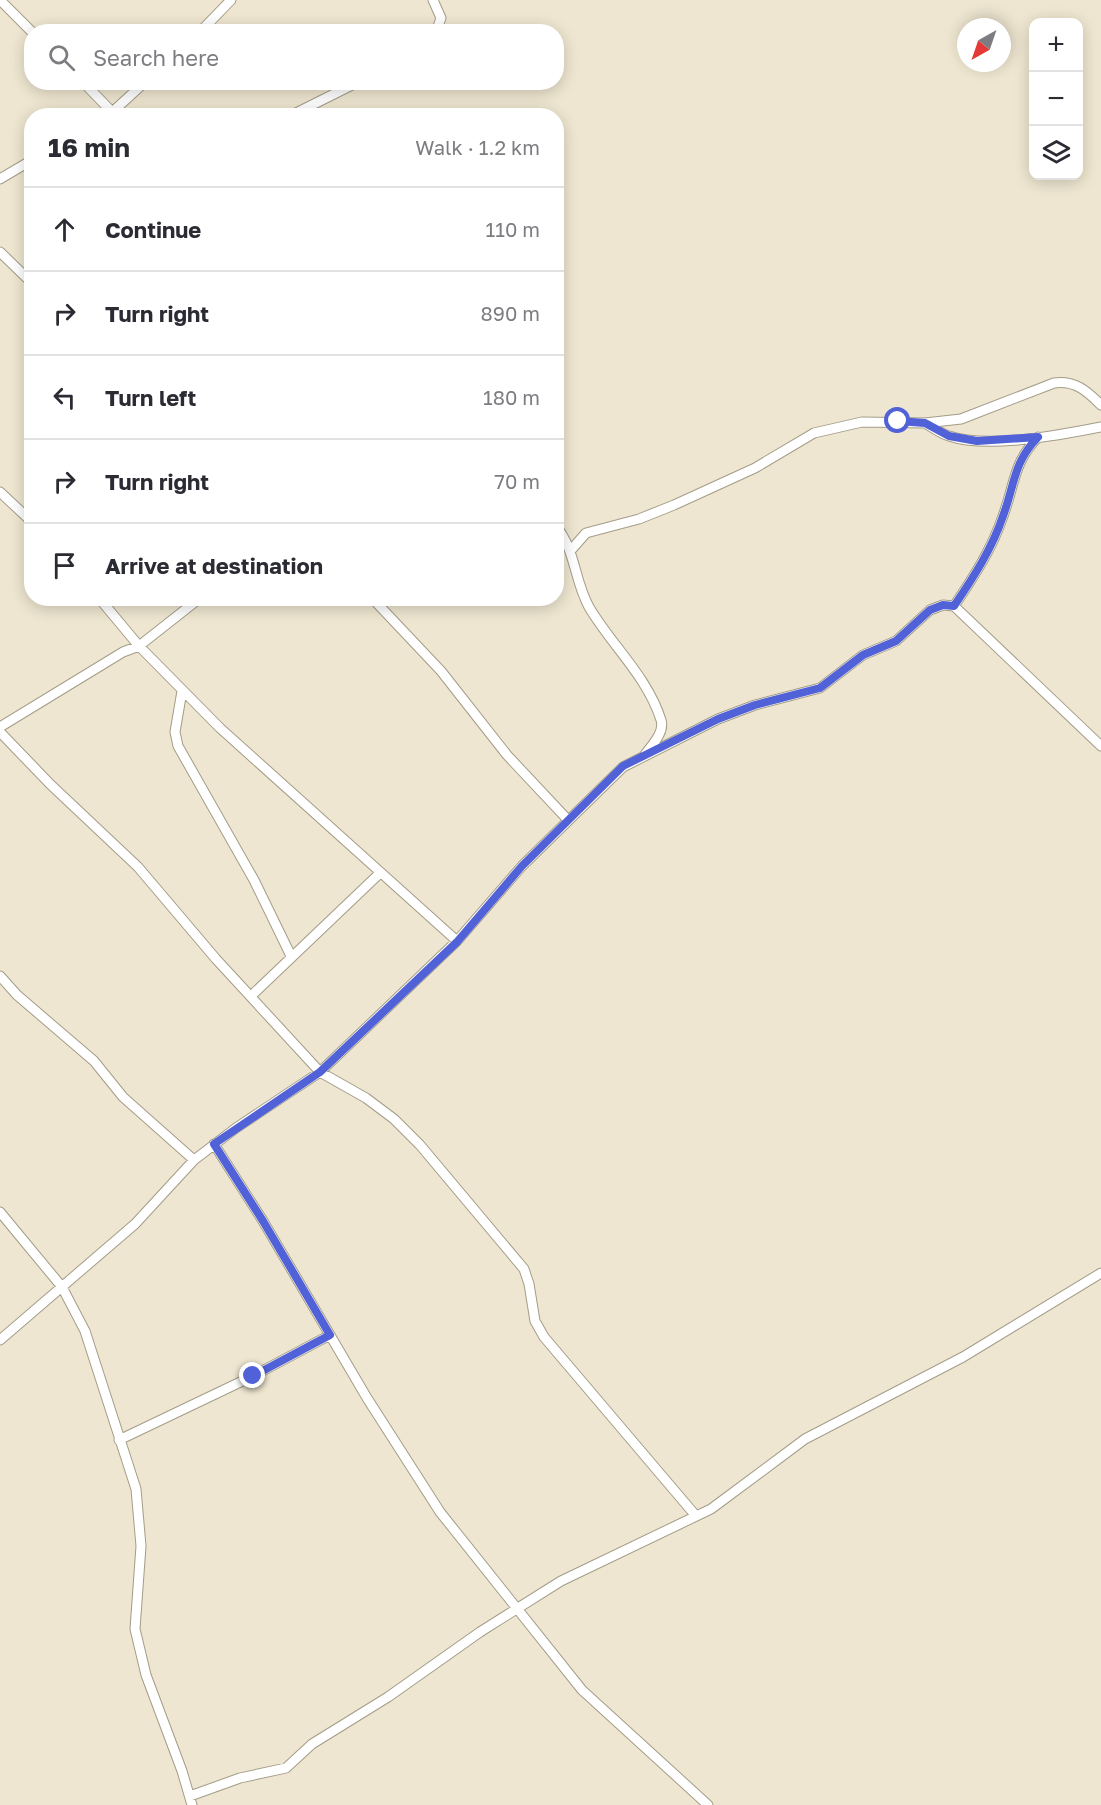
<!DOCTYPE html>
<html lang="en">
<head>
<meta charset="utf-8">
<style>
  body { margin:0; font-family:"Golos Text",sans-serif; background:#f7f7f7; color:#2b2b33 }
  .controls { position:absolute; right:18px; top:18px; display:grid; overflow:hidden; border-radius:12px; box-shadow:0 3px 15px #0003 }
  .controls button { width:54px; height:54px; display:grid; place-items:center; padding:0; border:0; border-bottom:2px solid #e1e1e2; background:#fff; color:#2b2b33; font:30px sans-serif }
  .compass { position:absolute; left:957px; top:18px; width:54px; height:54px; border-radius:50%; background:#fff; box-shadow:0 3px 15px #0003; rotate:220deg }
  .stop { position:absolute; width:18px; height:18px; margin:-14px; border:4px solid #5161d7; border-radius:50%; background:#fff }
  .stop.end { background:#5161d7; border-color:#fff; box-shadow:0 2px 6px #0008 }
  .list { margin:0; padding:0; list-style:none }
  h2 { display:flex; justify-content:space-between; align-items:center; height:78px; margin:0; padding:0 24px; font-size:26px }
  h2 small { font-size:20px; font-weight:400; color:#7c7c81 }
  .list li { display:grid; grid-template-columns:39px 1fr auto; gap:18px; align-items:center; box-sizing:border-box; height:84px; padding:0 24px; border-top:2px solid #e1e1e2 }
  .list b { display:block; font-size:22px; white-space:nowrap }
  .list em { font-size:20px; font-style:normal; color:#7c7c81 }
  .icon { flex:none; width:33px; height:33px; fill:none; stroke:currentColor; stroke-width:2; stroke-linecap:round; stroke-linejoin:round }
  .map { position:relative; flex:none; width:1101px; height:1805px; overflow:hidden }
  .search { position:absolute; background:#fff; box-shadow:0 3px 15px #0003; left:24px; top:24px; width:540px; height:66px; display:flex; align-items:center; gap:15px; box-sizing:border-box; padding:0 21px; border-radius:24px; color:#7c7c81; font-size:22px }
  .panel { position:absolute; background:#fff; box-shadow:0 3px 15px #0003; left:24px; top:108px; width:540px; height:498px; border-radius:24px }
  .map>svg:first-child { display:block }
  .lines { fill:none; stroke-linecap:round; stroke-linejoin:round }
  .minor-casing { stroke:#a39c88; stroke-width:11 }
  .minor { stroke:#fff; stroke-width:9 }
  .route { stroke:#5161d7; stroke-width:8 }
</style>
</head>
<body>
<div class="map">
<svg width="1101" height="1805" viewBox="0 0 1101 1805">
  <rect width="100%" height="100%" fill="#eee6d0"/>
  <g class="lines">
    <!-- minor casing -->
    <g class="minor-casing">
      <path id="minor" d="M0,0L32,32
        M433,0L441,18L436,32
        M200,32L231,0
        M83,82L116,116
        M108,116L145,82
        M290,116L358,82
        M0,179L32,160
        M0,252L32,283
        M925,423C932,427 941,434 949,436C987,449 1061,435 1101,427
        M0,492L32,522
        M556,526C576,551 574,580 589,607C612,646 647,676 661,720C665,733 651,746 644,756
        M571,550L586,533L639,519L674,505L755,468L814,433L862,422L925,423L961,419L1054,383C1075,380 1087,391 1101,405
        M99,598L139,646L220,728L457,941
        M372,598L441,671L507,755L568,820
        M954,606C973,578 992,549 1003,516C1015,484 1013,463 1038,437
        M182,691L175,732L178,746L254,880L291,956
        M0,727L123,652L139,646L200,598
        M0,732L50,784L138,867L216,959L320,1072L366,1098L394,1119L420,1145L524,1269L529,1284L535,1321L544,1337L696,1516
        M0,976L17,995L94,1061L123,1097L194,1160
        M251,996L379,874
        M214,1144L263,1221L367,1398L440,1512L582,1690L708,1805
        M0,1212L62,1287L85,1331L136,1489L141,1546L135,1629L146,1675L182,1771L192,1805
        M0,1340L135,1224L194,1160L236,1128L320,1072L457,941L522,866L623,767L718,719L755,705L820,688L863,655L896,641L930,610L943,605L954,606L1101,746
        M119,1440L253,1376L330,1335
        M190,1796L240,1778L286,1768L312,1744L388,1697L480,1632L561,1581L711,1509L805,1439L963,1357L1101,1273"/>
    </g>
    <!-- minor -->
    <use href="#minor" class="minor"/>
  </g>
  <g class="lines">
    <!-- route -->
    <path class="route" d="M253,1376L330,1335L263,1221L214,1144L320,1072L457,942L522,866L623,766L718,719L755,705L820,688L863,655L896,641L930,610L943,605L954,606C973,578 992,549 1003,516C1015,484 1013,463 1038,437L977,441L949,436L925,423L898,421"/>
  </g>
</svg>
<div class="controls">
<button>+</button>
<button>−</button>
<button><svg class="icon" aria-label="layers" viewBox="0 0 24 24"><path d="M12 4l9 5-9 5-9-5zM3 14l9 5 9-5"/></svg></button>
</div>
<svg class="compass" viewBox="-18 -18 36 36"><path d="M0-13l5 13h-10z" fill="#e53935"/><path d="M0 13l5-13h-10z" fill="#7c7c81"/></svg>
<div class="stop" style="left:898px;top:421px"></div>
<div class="stop end" style="left:253px;top:1376px"></div>
<div class="search"><svg class="icon" aria-label="search" viewBox="0 0 24 24"><circle cx="10" cy="10" r="6"/><path d="M15 15l6 6"/></svg>Search here</div>
<section class="panel">
<h2>16 min<small>Walk · 1.2 km</small></h2>
<ul class="list">
<li><svg class="icon" aria-label="ahead" viewBox="0 0 24 24"><path d="M12 20V5M6 11l6-6 6 6"/></svg><div><b>Continue</b></div><em>110 m</em></li>
<li><svg class="icon" aria-label="right" viewBox="0 0 24 24"><path d="M7 20v-9h11M14 6l5 5-5 5"/></svg><div><b>Turn right</b></div><em>890 m</em></li>
<li><svg class="icon" aria-label="left" viewBox="0 0 24 24"><path d="M17 20v-9H6M10 6l-5 5 5 5"/></svg><div><b>Turn left</b></div><em>180 m</em></li>
<li><svg class="icon" aria-label="right" viewBox="0 0 24 24"><path d="M7 20v-9h11M14 6l5 5-5 5"/></svg><div><b>Turn right</b></div><em>70 m</em></li>
<li><svg class="icon" aria-label="arrive" viewBox="0 0 24 24"><path d="M6 21V4h12l-3 4 3 4H6"/></svg><div><b>Arrive at destination</b></div></li>
</ul>
</section>
</div>
</body>
</html>
